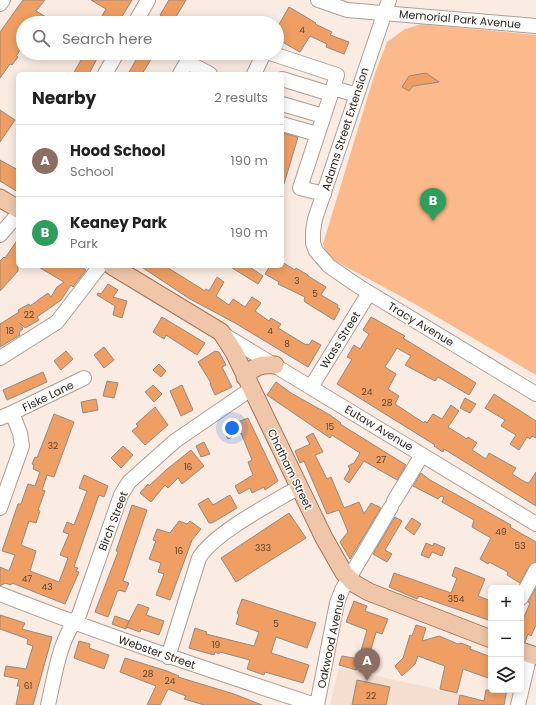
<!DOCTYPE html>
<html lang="en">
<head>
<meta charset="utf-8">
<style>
  body { margin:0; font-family:Poppins,sans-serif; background:#f2f2f2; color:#222 }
  .controls { position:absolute; right:12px; bottom:12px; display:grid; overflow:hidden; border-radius:6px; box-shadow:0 2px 10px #0003 }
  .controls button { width:36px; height:36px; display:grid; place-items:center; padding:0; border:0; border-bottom:1px solid #e0e0e0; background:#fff; color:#222; font:20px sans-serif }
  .you { position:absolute; left:232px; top:428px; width:14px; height:14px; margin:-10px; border:3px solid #fff; border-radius:50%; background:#1a73e8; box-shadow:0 0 0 6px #1a73e833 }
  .badge { display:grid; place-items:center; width:26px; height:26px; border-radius:50%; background:#274ab9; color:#fff; font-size:13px; font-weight:700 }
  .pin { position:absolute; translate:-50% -33px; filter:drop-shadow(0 1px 2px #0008) }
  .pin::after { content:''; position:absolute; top:21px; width:14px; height:12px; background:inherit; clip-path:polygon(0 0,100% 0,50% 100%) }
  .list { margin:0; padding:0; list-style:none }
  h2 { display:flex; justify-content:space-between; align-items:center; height:52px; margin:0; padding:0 16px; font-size:17px }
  h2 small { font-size:13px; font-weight:400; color:#767676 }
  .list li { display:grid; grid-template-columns:26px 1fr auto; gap:12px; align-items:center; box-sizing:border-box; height:72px; padding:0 16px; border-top:1px solid #e0e0e0 }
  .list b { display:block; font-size:15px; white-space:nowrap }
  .list p { margin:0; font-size:13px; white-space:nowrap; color:#767676 }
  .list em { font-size:13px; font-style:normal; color:#767676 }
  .icon { flex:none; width:22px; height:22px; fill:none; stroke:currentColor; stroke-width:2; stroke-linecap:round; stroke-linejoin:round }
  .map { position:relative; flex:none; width:536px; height:705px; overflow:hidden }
  .search { position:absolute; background:#fff; box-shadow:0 2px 10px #0003; left:16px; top:16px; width:268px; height:44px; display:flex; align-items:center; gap:10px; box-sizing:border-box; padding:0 14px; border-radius:22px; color:#767676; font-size:15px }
  .panel { position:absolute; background:#fff; box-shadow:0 2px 10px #0003; left:16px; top:72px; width:268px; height:196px; border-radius:6px }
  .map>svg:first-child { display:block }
  .built { fill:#f3ded0 }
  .green { fill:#fbb98c }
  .building { fill:#ef9f64; stroke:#958980 }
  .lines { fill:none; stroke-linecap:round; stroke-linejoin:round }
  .minor-casing { stroke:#ac9f96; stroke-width:16 }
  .major-casing { stroke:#a37555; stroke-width:19 }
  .minor { stroke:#fff; stroke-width:14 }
  .major { stroke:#efc6a9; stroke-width:17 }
  .labels { text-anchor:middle; stroke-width:3; stroke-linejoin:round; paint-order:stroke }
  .number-label { font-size:9px; fill:#5c4432 }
  .street-label { font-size:11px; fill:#2b2622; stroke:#fffcfa }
</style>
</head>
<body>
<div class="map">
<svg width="536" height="705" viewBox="0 0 536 705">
  <rect width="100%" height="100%" fill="#faece3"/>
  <!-- built -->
  <path class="built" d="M339,668L460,694L458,705H330Z"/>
  <!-- green -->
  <path class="green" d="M422,24L536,35V375L415,304L328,257L323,244L374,76L387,42L405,29Z"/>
  <!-- building -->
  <path class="building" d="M23,0H45L36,11L46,17L42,23H23V46L16,56L18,57L12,65L10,64L0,78V32Z
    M91,0H132L118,23H113L102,16L106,9Z
    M169,0H186L173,22L160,15Z
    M289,7L316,23L315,24L332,32L330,35L349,42L344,54L326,47L327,44L310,36L300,52L277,39V28Z
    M85,53H100L89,74H73Z
    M140,53H155L142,74H128Z
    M426,73L439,82L413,86L409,91L402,87L409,76Z
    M0,110L15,120L0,142Z
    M282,133L298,137L284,184L282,183Z
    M0,160L18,170V192L0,181Z
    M18,239V271L0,291V261L4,257L5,258Z
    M282,262L295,270L296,268L308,275V276L326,287L321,295L338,305L337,307L340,309L334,320L305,302L304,300L305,297L278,284L279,282L265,274L270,266H282Z
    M37,266H80L86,270L73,287L71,285L61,300L37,317L39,320L25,328L20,323L23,329L19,332L20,335L0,347V324L19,312L18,310L29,304L30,306L48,293L51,297L57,287L64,282Z
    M140,266H165L205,291L206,289L209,291L217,277L224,282L216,296L229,305L233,299L245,307L252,297L261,303L255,311L269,321L271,318L281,324L278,328L306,345L307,344L309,345L312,340L321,345L308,367L235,323L190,299Z
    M229,266H248L263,276L258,284Z
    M108,284L118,290L113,297L127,301L122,318L113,315L115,306L97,295L98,293L101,294Z
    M162,317L205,343L197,355L166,335L164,339L153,332Z
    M371,317L405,336L403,338L476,383L469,395L438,377L435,381L405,365L411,356L397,348L385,367L396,374L388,389L399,396L395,404L424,423L425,421L427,423L433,414L442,419L451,405L459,411L448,427L467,439L468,437L477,443L472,450L486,459L489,453L516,468L512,474L525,482L529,483L536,472V506L444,449L443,452L434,446L435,445L337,384L352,359L347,357L354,345L360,349L369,334L363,330Z
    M104,347L114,360L104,368L94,355Z
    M66,351L73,359L61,370L54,361Z
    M215,351L219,352L226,365L222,367L232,387L215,395L210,384L211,383L198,362Z
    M159,364L166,371L161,377L153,370Z
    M43,372L47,382L7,400L3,390Z
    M107,381L118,383L114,398L103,396Z
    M276,382L291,393L330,415L341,423L340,424L406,465L397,480L364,461L349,483L344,479L350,469L348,466L354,463L360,453L332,435L330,438L267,395Z
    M153,385L162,394L154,402L145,392Z
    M182,385L193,410L181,416L170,391Z
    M494,394L536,421V438L532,436L530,439L527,437L519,450L510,444L516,435L501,426L505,420L485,408Z
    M465,398L476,404L470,413L460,408Z
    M96,399L98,410L83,413L81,402Z
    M155,407L168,425L145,445L132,431L138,426L136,424Z
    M54,414L74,422L54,477L47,475L42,490L45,491L38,510L40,511L36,523L29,521L21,545L36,551L30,571L59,582L68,558L60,555L69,534L63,532L67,522L74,525L87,491L79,488L84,475L108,486L104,497L99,495L87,529L74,567L78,568L76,571L79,572L65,604L12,583L11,585L5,583L0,586V567L9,571L15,555L2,551L18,504H21L28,484L35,486L40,472L33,469L34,465L32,464L35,457L37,458Z
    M248,418L278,481L265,490L264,487L252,493L250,488L239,494L235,486L253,475L248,462L252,460L241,433L228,439L224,432L236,426L235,423Z
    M313,433L323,452L315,455L327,479L331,477L344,508L359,502L364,514L371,503L381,508L350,559L340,542L348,532L339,510L327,514L304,461L300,463L295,451L310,444L306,437Z
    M204,442L210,454L201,457L196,446Z
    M123,446L133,455L121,468L111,458Z
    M191,450L204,466L182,484L178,478L168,488L165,485L151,502L140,493L148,484L149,486L166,470Z
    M421,473L430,480L504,521L511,525L510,527L536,542V562L529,566L520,583L507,575L508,572L489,562L488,564L480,559L491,538L472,527L474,520L442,502L444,497L441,496L438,499L413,486Z
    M230,495L237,508L212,523H209L198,504L208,498L213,505Z
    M132,505L147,510L123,581L129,583L125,592L119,590L117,592L108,617L95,612L118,552L116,551Z
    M289,513L306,538L236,582L221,558Z
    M395,517L402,521L385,550L392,554L387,562L373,554Z
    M412,518L421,524L414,535L405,528Z
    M179,521L187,524L190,521L201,529L192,540L170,600L156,595L164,574L158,572L161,563L149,559L156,541L153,540L157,529L170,533Z
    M426,543L433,546L434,543L445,548L442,556L432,552L429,558L421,555Z
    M455,567L485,579L478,596L491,601V621L419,596L417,599L389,587L394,573L451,593L457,578L452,576Z
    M536,588V625L531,636L528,634L525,642L521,641V624L530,603L528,602Z
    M242,599L316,623L307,648L276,637L271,653L309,665L303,683L265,672L264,675L247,669L250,660L220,652L219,654L215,652L214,655L189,648L195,628L207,632L206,634L254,646L259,632L236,624L239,615L237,613Z
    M354,601L367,606L365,611L388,619L382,634L376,632L368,660L359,658L367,630L346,622Z
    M138,604L149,608L146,615L164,621L159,635L141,629L140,632L126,627Z
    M0,615L25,623L22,629L52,637L33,705H16L20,686H17L19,679L4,676L6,666L26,669L33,646L27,644L28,639L0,629Z
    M115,616L129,621L126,629L112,624Z
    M416,625L426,628L422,641L439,636L458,644L461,643L471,647L470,649L491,657V679L463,669L457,693L440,689L445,666L418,656L415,664L402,676L395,666L403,658L410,635L412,636Z
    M79,641L90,644L89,648L109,655L104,669L74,658Z
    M342,656L359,659L356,670L339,665Z
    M125,658L167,671L179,676L178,677L234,694L262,705H204L184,699L186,696L168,689L160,705H147L156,686L120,672Z
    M357,680L390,687L386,705H352Z
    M486,690H507L504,705H458L460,695L484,701Z"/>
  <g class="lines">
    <!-- minor casing -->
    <g class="minor-casing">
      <path id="minor" d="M318,0L347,10L536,26
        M389,0L315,219L313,231V243L316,251L329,266L358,286L536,394
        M0,4L3,0
        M135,23L148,0
        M270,53L337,75L333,88
        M105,74L117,53
        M180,74L187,62L210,74
        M254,74L264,53
        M282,79L331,94
        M282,104L323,116
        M282,124L317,134
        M324,194L300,188L331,94L333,88L357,95
        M0,235L18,214
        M221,333L536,524
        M0,358L57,322L100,266
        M311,387L369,293
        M12,413L84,378
        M0,418L12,413L20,433L22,446L0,508
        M394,501L422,455
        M0,594C104,635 209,670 315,705
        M521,598L536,570
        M168,657L199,558C214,533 272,503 299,487
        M48,705C55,675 59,640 79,615L121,495L129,482L175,441L251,389
        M317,705L337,603L342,590L391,507
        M518,705L530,654"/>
    </g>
    <!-- major casing -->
    <g class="major-casing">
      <path id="major" d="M0,198L18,209
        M112,266L221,332L234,352L324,538L344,573L355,584L369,592L491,639
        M245,377C254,366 261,364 275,365
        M521,651L536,656"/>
    </g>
    <!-- minor -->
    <use href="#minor" class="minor"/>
    <!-- major -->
    <use href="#major" class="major"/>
  </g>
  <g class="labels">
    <!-- number labels -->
    <g class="number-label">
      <text x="302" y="33">4</text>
      <text x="297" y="284">3</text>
      <text x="315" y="297">5</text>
      <text x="29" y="318">22</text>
      <text x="10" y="334">18</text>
      <text x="270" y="334">4</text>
      <text x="287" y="347">8</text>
      <text x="367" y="395">24</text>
      <text x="387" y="406">28</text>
      <text x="330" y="430">15</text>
      <text x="53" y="449">32</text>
      <text x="381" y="463">27</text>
      <text x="188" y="470">16</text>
      <text x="501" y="535">49</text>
      <text x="520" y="549">53</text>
      <text x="263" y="551">333</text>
      <text x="179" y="554">16</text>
      <text x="27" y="582">47</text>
      <text x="47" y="590">43</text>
      <text x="456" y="602">354</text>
      <text x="276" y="627">5</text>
      <text x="216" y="648">19</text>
      <text x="148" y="677">28</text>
      <text x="170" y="684">24</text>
      <text x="28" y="689">61</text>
      <text x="371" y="699">22</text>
    </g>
    <!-- street labels -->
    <g class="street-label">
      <text transform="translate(460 19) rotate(5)" y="4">Memorial Park Avenue</text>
      <text transform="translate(345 129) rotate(-72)" y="4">Adams Street Extension</text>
      <text transform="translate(421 324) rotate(31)" y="4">Tracy Avenue</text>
      <text transform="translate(340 340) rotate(-58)" y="4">Wass Street</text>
      <text transform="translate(48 396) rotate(-26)" y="4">Fiske Lane</text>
      <text transform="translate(379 428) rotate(31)" y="4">Eutaw Avenue</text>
      <text transform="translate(290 469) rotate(64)" y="4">Chatham Street</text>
      <text transform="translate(113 521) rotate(-69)" y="4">Birch Street</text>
      <text transform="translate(331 641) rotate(-78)" y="4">Oakwood Avenue</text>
      <text transform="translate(157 652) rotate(19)" y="4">Webster Street</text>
    </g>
  </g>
</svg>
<div class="controls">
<button>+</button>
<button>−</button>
<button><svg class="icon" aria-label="layers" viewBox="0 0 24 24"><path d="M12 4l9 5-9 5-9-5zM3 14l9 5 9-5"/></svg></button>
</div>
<div class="you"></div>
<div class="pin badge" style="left:367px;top:681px;background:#8d6e63">A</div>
<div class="pin badge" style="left:433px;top:221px;background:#2e9e5b">B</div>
<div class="search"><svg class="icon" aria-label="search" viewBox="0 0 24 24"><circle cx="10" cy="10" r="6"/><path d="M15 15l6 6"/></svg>Search here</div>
<section class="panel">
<h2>Nearby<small>2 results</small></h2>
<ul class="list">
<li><span class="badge" style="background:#8d6e63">A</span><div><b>Hood School</b><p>School</p></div><em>190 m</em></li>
<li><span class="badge" style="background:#2e9e5b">B</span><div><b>Keaney Park</b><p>Park</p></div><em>190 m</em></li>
</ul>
</section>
</div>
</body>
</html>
